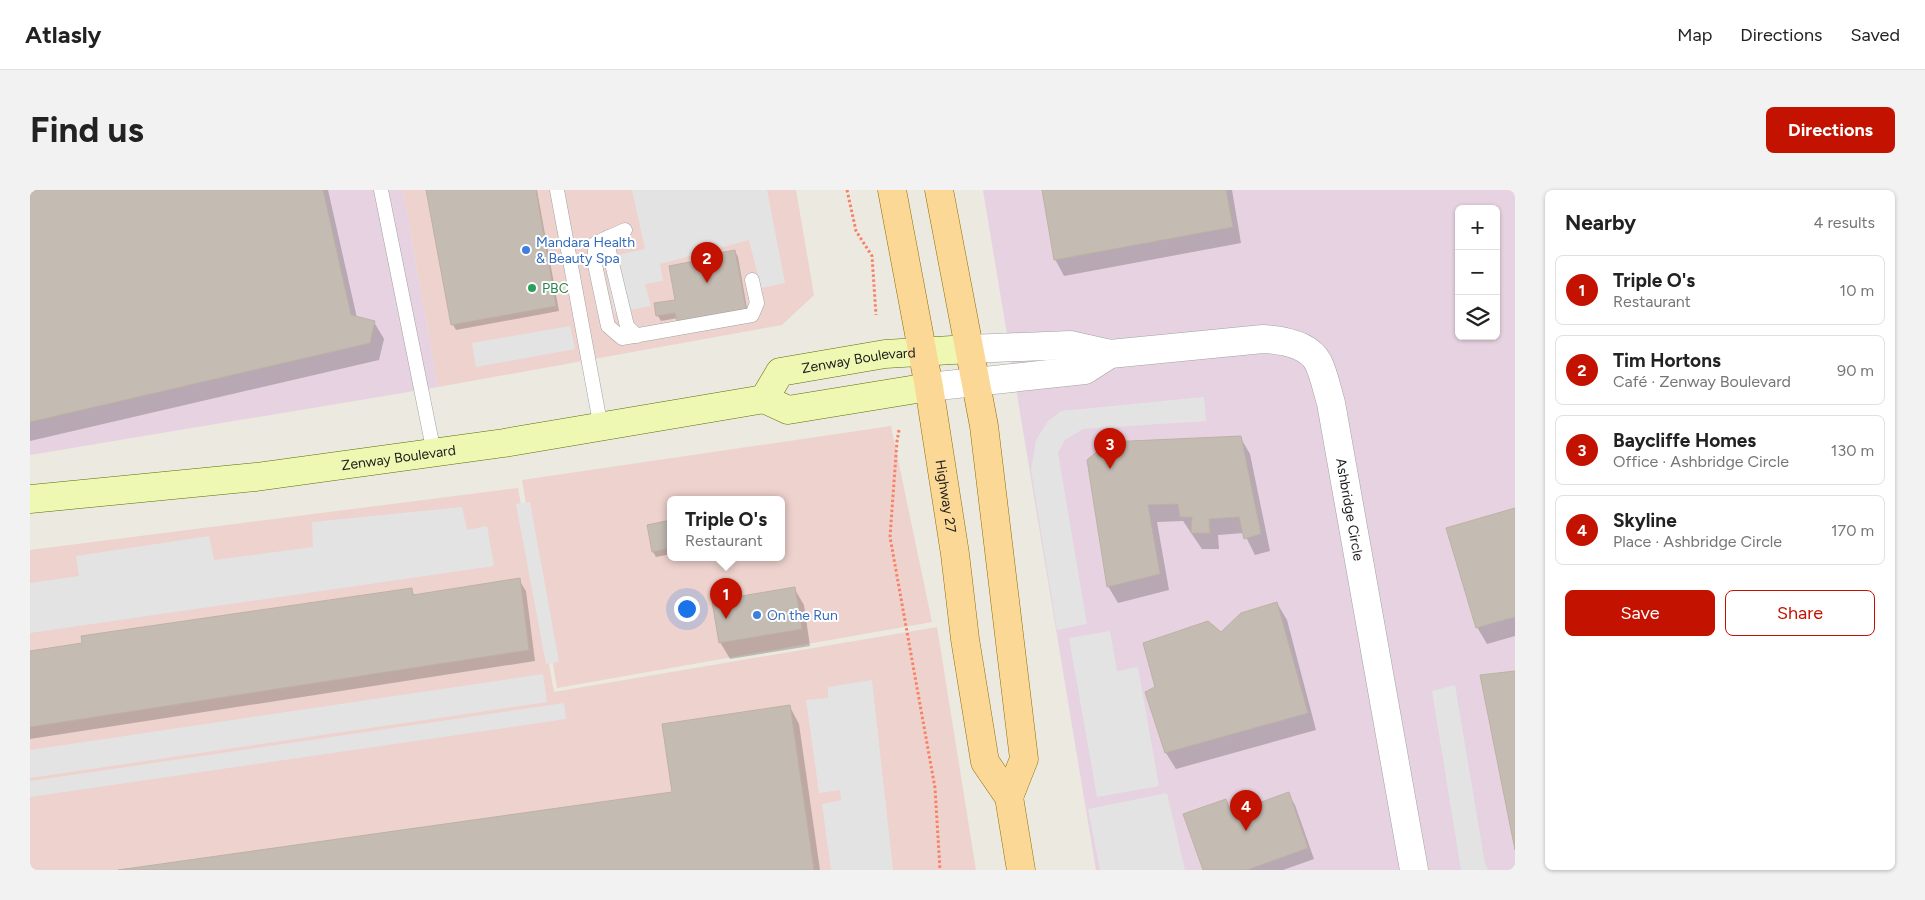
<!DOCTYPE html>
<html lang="en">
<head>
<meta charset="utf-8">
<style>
  body { margin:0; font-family:Figtree,sans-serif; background:#f2f2f2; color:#222 }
  .controls { position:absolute; right:15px; top:15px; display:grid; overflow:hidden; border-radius:8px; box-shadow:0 1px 4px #0004 }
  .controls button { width:45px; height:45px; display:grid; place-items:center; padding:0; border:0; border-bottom:1px solid #e0e0e0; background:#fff; color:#222; font:25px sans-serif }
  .you { position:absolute; left:656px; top:418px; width:18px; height:18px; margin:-12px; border:4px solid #fff; border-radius:50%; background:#1a73e8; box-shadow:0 0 0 8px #1a73e833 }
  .badge { display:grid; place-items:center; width:32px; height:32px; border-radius:50%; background:#c41201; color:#fff; font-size:16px; font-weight:700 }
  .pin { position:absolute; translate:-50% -41px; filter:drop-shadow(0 1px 2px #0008) }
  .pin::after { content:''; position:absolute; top:26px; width:18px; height:15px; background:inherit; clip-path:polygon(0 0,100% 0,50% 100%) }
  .popup { position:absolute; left:637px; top:306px; width:118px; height:65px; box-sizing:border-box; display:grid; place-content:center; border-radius:8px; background:#fff; filter:drop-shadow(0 1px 4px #0005); font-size:16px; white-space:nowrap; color:#767676 }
  .popup b { font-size:19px; color:#222 }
  .popup::after { content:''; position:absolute; left:50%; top:100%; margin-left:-10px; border:10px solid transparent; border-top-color:#fff }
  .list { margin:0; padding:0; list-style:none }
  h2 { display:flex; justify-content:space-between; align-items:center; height:65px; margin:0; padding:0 20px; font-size:21px }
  h2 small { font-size:16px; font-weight:400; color:#767676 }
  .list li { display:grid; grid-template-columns:32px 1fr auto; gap:15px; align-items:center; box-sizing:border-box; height:70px; margin:0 10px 10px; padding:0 10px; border:1px solid #e0e0e0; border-radius:8px }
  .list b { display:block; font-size:19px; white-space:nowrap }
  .list p { margin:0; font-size:16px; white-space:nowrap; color:#767676 }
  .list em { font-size:16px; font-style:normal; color:#767676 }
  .actions { display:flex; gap:10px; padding:15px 20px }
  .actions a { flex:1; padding:11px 0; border:1px solid #c41201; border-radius:8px; text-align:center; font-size:18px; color:#c41201 }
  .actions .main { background:#c41201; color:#fff }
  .icon { flex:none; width:28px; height:28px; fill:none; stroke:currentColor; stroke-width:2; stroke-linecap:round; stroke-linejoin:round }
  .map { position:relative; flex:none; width:1485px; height:680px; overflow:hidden; border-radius:8px }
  header { display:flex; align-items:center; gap:30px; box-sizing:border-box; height:70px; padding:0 25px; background:#fff; border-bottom:1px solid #e0e0e0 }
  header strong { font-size:24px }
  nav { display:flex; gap:28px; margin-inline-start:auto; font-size:18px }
  .intro { display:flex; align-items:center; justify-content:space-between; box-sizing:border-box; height:120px; padding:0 30px }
  h1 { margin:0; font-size:35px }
  .button { padding:12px 22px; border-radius:8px; background:#c41201; color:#fff; font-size:18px; font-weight:700 }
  main { display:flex; gap:30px; padding:0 30px }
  aside { flex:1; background:#fff; border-radius:8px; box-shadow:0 1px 4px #0004 }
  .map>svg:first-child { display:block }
  .commercial { fill:#eed2ce; fill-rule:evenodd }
  .industrial { fill:#e6d2e0; fill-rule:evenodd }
  .parking { fill:#e3e3e3 }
  .shadow { fill:#0003 }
  .building { fill:#c4bcb3; stroke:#beb1a3 }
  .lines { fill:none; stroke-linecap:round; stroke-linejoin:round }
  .lane-casing { stroke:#a2a2a2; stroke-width:15 }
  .street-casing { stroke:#a2a2a2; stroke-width:29 }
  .secondary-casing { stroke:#5a6e05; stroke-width:29 }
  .primary-casing { stroke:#906d01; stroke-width:29 }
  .path { stroke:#f88165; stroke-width:3; stroke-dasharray:2.5 2.5; stroke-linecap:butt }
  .lane { stroke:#fff; stroke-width:14 }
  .street { stroke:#fff; stroke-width:28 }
  .secondary { stroke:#eff8b2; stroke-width:28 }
  .primary { stroke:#fbd896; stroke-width:28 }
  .shop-dot { fill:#3f7fe0; stroke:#fff; stroke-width:2 }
  .leisure-dot { fill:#2e9e5b; stroke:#fff; stroke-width:2 }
  .labels { text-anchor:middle; stroke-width:4; stroke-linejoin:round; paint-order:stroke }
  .shop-label { font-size:14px; fill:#366cbe; stroke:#fff; text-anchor:start }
  .leisure-label { font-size:14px; fill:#27864d; stroke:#fff; text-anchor:start }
  .street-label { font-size:14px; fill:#1b1b1b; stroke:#fff }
</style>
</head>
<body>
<header>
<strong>Atlasly</strong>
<nav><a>Map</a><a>Directions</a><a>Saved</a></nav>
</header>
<div class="intro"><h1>Find us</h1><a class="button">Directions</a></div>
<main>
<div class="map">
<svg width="1485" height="680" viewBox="0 0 1485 680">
  <rect width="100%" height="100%" fill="#ece9e0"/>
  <!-- commercial -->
  <path class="commercial" d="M373,0H766L784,105L752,135L408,197Z
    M861,236L902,432L527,498L492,290ZM641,310H751V368H641Z
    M488,298L524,502L907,437L946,680H0V360Z"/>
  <!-- industrial -->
  <path class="industrial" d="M0,0H373L408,197L0,265Z
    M953,0H1485V680H1066ZM1429,19H1466V146H1429Z"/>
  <!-- parking -->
  <path class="parking" d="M602,0H737L755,93L731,98L719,50L630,74L633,91L615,94L621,116L584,123L574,68L615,59Z
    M540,136L545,159L446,177L442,153Z
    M1174,207L1176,231L1053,239L1035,250L1028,263L1057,434L1027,440L1001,280L1006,250L1018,231L1031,221Z
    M500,312L529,472L516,474L486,314Z
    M432,317L437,340L457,336L464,376L0,443V393L49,386L46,366L179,346L184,370L283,357L282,332Z
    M1080,441L1087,481L1108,477L1129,596L1067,607L1039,448Z
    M513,484L517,512L0,588V560Z
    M842,490L863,680H801L792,614L811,610L810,600L789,603L776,510L798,508V497Z
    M1425,495L1455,674L1458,680H1431L1402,501Z
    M534,513L536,529L0,607V591Z
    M1137,603L1155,680H1070L1058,619Z"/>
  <!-- shadow -->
  <path class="shadow" d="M0,0H298L327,128L344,132L354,149L349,170L0,251Z
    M397,0H507L529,121L426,140L423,135Z
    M1013,0H1202L1211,53L1034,86L1025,69Z
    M705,61L708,67L718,124L651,136L648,128L631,131L628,126L646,111L665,72Z
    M1210,247L1220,264L1240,361L1225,365L1214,343L1188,345L1189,359H1172L1153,331L1127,332L1139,400L1088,413L1078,396L1058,270Z
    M751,318L755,342L751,343Z
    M1485,319V446L1457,454L1447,437Z
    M641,331V364L626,367L623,362Z
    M489,390L496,401L505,471L0,549V462L381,400L385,406Z
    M764,398L774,415L780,456L700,469L690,452Z
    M1247,413L1257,430L1286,540L1146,579L1136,563L1126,498L1191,443Z
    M760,517L769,534L790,680H97L643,603Z
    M1258,604L1265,615L1284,669L1253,680H1174L1196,611L1203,623Z"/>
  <!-- building -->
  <path class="building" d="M0,0H293L321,125L345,131L340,153L0,232Z
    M396,0H506L526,116L421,135Z
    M1012,0H1196L1203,37L1024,70Z
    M705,60L716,119L647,131L645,123L626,126L624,113L645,110L639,76L665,71L671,66Z
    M1211,246L1231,344L1214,349L1209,327L1179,329L1180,343H1161L1162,327H1150L1148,314L1118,315L1130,384L1077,397L1057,270L1078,252Z
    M1485,318V427L1446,438L1416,338Z
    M641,330V358L622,362L617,335Z
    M490,388L499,460L0,537V461L52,453L51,446L382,398L383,405Z
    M765,397L772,439L689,453L682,411Z
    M1247,412L1278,523L1135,563L1115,502L1125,497L1113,453L1178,431L1191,442L1211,423Z
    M1485,481V660L1450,485Z
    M760,515L784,680H88L642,602L632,534Z
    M1259,602L1278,658L1217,680H1173L1153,624L1196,609L1201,623Z"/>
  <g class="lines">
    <!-- lane casing -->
    <g class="lane-casing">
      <path id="lane" d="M351,0L404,263
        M527,0L571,238
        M595,40L566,53L564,70L578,136L592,148L722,125L727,113L722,90
        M578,47L579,61L597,136L607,146"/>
    </g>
    <!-- street casing -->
    <g class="street-casing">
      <g id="street">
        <path id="s1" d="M939,159L1040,155L1080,164L1233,149C1251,150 1278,154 1288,172C1294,184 1297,200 1301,213L1384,680"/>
        <path d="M899,197L1055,180L1080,164"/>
      </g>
    </g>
    <!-- secondary casing -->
    <g class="secondary-casing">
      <g id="secondary">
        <path id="s2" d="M734,209L750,182L855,164L939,159"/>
        <path id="s3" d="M0,309L226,287L474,253L734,209L758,220L899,197"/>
      </g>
    </g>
    <!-- primary casing -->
    <g class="primary-casing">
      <g id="primary">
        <path id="s4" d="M862,0L899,197L925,364L935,449L955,572L979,607L991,680"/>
        <path d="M909,0L954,236L994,569L979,607"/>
      </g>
    </g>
    <!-- path -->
    <path class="path" d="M817,0L826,41L842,66L846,125
      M869,240L867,251L860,347L905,598L910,680"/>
    <!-- lane -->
    <use href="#lane" class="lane"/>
    <!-- street -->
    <use href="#street" class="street"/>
    <!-- secondary -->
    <use href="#secondary" class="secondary"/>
    <!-- primary -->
    <use href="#primary" class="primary"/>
  </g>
  <!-- markers -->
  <g class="shop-dot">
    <circle cx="496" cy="60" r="5"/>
    <circle cx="727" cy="425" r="5"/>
  </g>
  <circle class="leisure-dot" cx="502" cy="98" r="5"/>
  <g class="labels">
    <!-- shop labels -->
    <g class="shop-label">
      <text x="506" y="57">Mandara Health<tspan x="506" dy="16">&amp; Beauty Spa</tspan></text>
      <text x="737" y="430">On the Run</text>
    </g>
    <!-- leisure labels -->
    <g class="leisure-label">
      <text x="512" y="103">PBC</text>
    </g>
    <!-- street labels -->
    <g class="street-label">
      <text dy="5" stroke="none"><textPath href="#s2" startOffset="111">Zenway Boulevard</textPath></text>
      <text dy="5" stroke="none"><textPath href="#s3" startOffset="371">Zenway Boulevard</textPath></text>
      <text dy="5" stroke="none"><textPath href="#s4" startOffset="311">Highway 27</textPath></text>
      <text dy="5" stroke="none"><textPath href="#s1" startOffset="509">Ashbridge Circle</textPath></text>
    </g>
  </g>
</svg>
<div class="controls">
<button>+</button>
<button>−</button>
<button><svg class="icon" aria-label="layers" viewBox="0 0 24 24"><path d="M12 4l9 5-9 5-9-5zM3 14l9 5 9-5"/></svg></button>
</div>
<div class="you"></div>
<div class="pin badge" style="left:696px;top:429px">1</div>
<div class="popup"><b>Triple O's</b>Restaurant</div>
<div class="pin badge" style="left:677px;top:93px">2</div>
<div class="pin badge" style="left:1080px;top:279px">3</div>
<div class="pin badge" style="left:1216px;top:641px">4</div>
</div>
<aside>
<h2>Nearby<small>4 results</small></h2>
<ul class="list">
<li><span class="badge">1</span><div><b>Triple O's</b><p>Restaurant</p></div><em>10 m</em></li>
<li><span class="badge">2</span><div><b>Tim Hortons</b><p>Café · Zenway Boulevard</p></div><em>90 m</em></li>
<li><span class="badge">3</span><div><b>Baycliffe Homes</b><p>Office · Ashbridge Circle</p></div><em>130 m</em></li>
<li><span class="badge">4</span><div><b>Skyline</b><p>Place · Ashbridge Circle</p></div><em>170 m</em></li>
</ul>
<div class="actions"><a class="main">Save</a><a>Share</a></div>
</aside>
</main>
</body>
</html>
